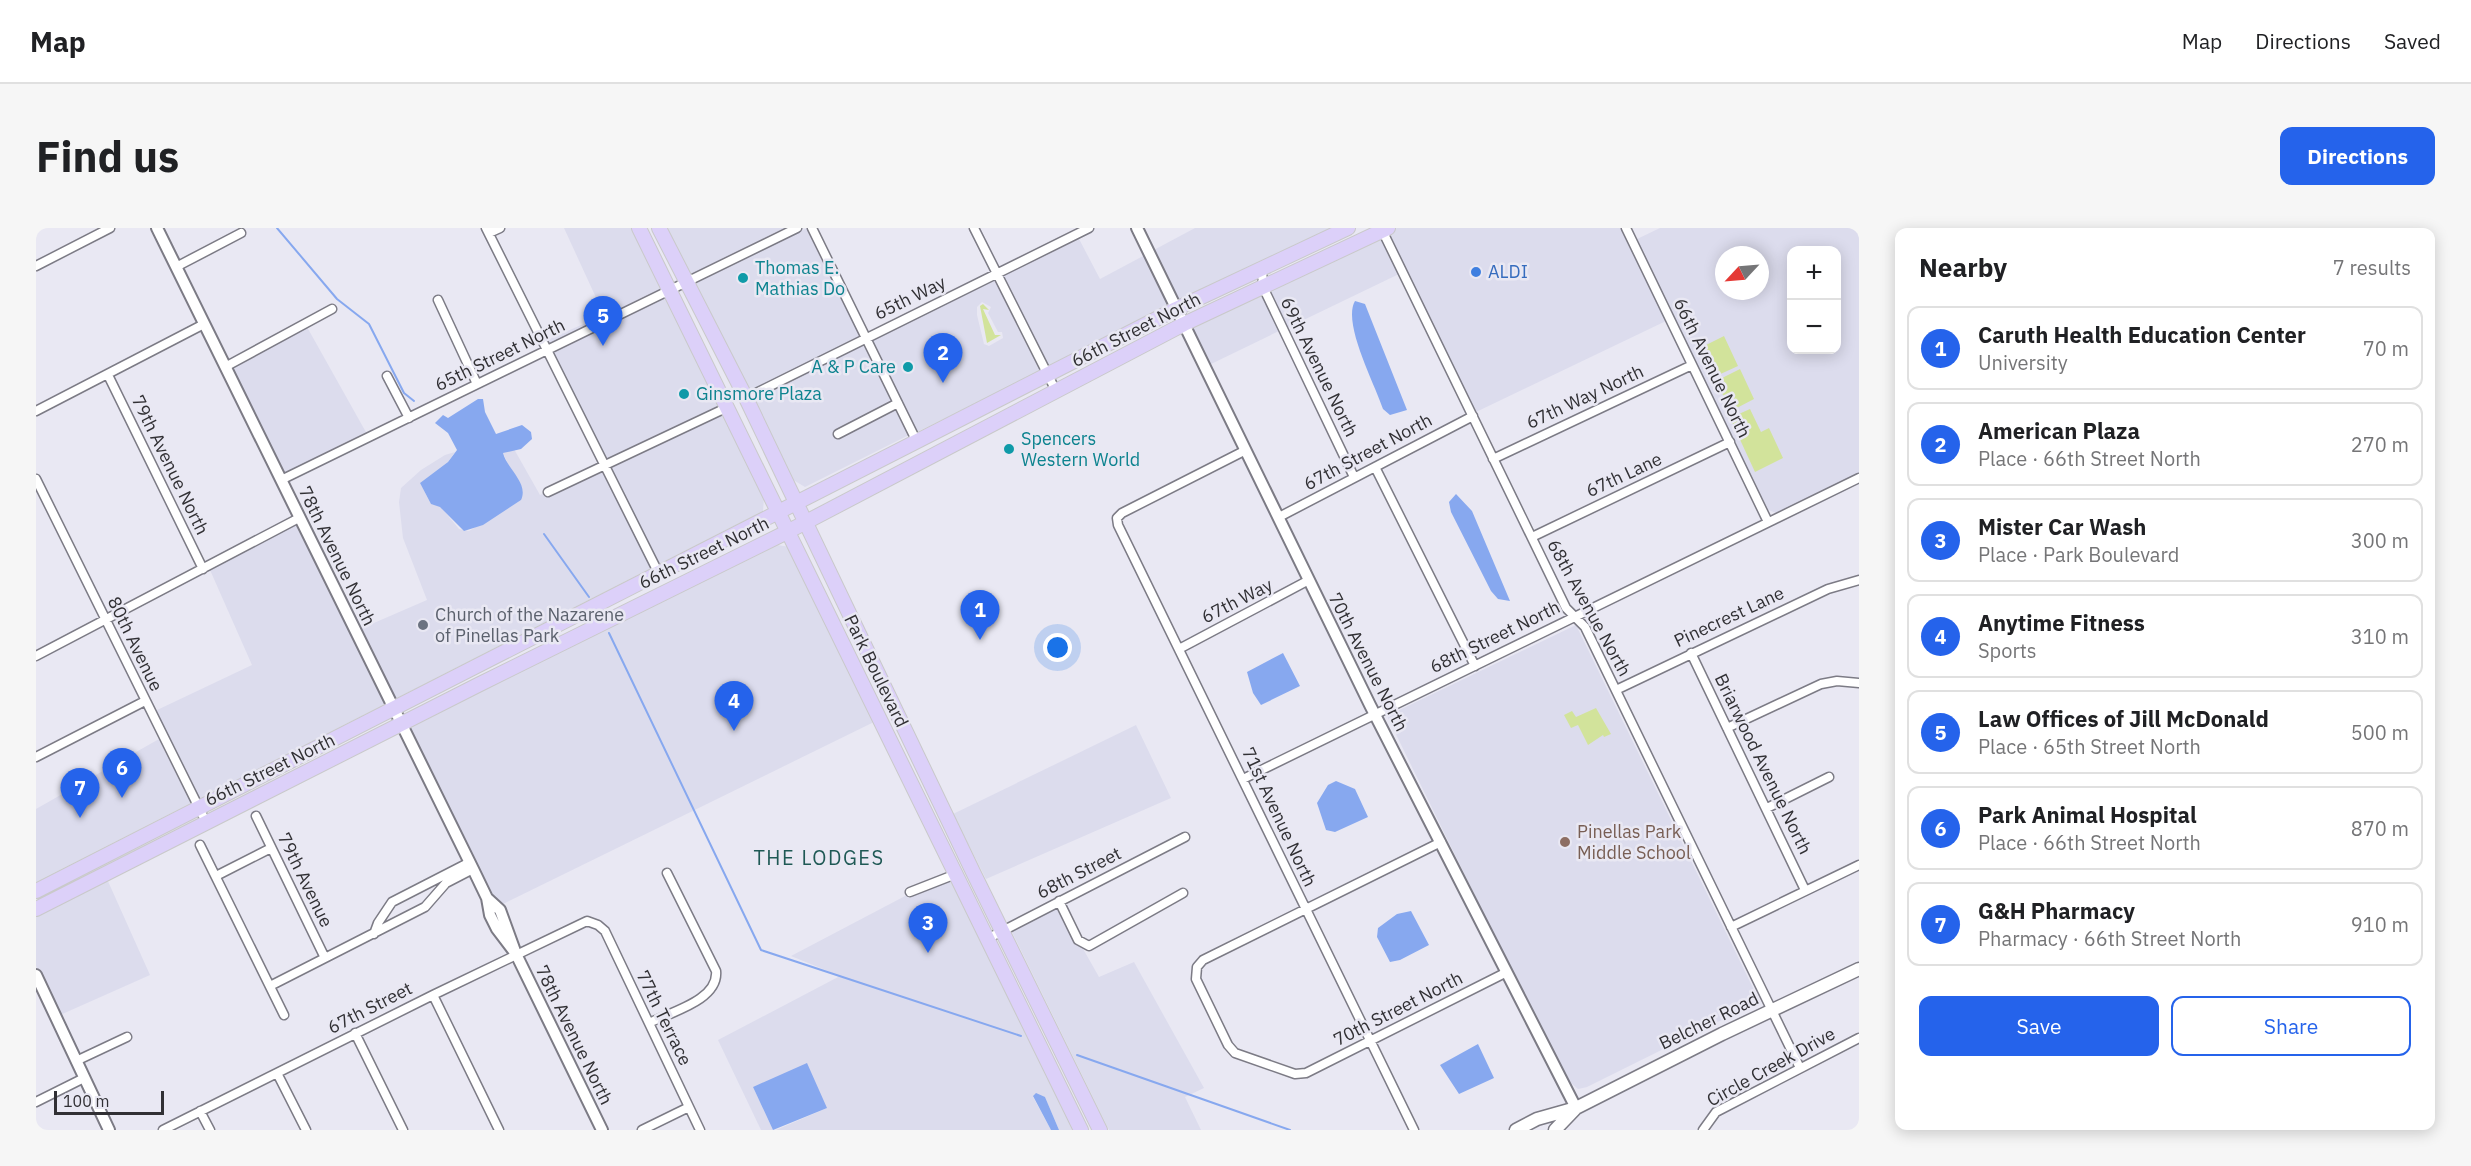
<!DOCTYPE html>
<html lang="en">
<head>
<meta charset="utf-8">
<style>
  body { margin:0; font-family:"IBM Plex Sans",sans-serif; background:#f6f6f6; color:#202124 }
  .controls { position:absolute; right:18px; top:18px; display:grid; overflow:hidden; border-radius:12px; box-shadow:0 3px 15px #0003 }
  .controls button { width:54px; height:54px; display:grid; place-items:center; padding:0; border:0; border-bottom:2px solid #e0e0e0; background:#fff; color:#202124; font:30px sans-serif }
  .compass { position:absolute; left:1679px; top:18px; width:54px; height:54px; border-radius:50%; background:#fff; box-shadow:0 3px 15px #0003; rotate:244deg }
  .scale { position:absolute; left:18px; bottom:15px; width:110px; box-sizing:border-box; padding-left:6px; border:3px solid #313034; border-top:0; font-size:16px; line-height:21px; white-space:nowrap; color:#313034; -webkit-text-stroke:4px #e9e8f3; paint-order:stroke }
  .you { position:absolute; left:1022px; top:420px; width:21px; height:21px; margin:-15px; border:4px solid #fff; border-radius:50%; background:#1a73e8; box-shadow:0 0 0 9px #1a73e833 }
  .badge { display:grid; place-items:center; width:39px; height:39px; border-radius:50%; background:#2563eb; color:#fff; font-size:20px; font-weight:700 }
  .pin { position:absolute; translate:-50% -50px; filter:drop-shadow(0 2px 3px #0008) }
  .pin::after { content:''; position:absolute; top:32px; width:21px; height:18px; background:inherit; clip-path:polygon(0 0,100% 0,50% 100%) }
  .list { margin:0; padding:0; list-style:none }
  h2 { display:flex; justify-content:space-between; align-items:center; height:78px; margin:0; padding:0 24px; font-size:26px }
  h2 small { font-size:20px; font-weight:400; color:#757577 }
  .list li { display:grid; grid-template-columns:39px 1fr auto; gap:18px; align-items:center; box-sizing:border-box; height:84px; margin:0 12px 12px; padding:0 12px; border:2px solid #e0e0e0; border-radius:12px }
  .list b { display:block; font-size:22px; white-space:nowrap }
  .list p { margin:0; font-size:20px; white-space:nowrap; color:#757577 }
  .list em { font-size:20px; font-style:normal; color:#757577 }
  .actions { display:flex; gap:12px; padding:18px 24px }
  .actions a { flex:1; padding:14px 0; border:2px solid #2563eb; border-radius:12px; text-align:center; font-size:21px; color:#2563eb }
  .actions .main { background:#2563eb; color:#fff }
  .map { position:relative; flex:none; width:1823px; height:902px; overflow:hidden; border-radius:12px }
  header { display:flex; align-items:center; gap:36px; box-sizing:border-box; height:84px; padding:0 30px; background:#fff; border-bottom:2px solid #e0e0e0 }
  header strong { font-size:28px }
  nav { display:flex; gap:33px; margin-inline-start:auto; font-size:21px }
  .intro { display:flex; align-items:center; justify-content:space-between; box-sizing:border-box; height:144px; padding:0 36px }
  h1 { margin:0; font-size:42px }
  .button { padding:15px 27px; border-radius:12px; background:#2563eb; color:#fff; font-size:21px; font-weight:700 }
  main { display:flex; gap:36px; padding:0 36px }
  aside { flex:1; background:#fff; border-radius:12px; box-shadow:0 3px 15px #0003 }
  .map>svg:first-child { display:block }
  .built { fill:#dcdced; fill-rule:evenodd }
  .green { fill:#d2e39b }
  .water { fill:#87a8ef }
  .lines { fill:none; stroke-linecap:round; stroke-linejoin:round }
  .stream { stroke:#87a8ef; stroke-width:2 }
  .minor-casing { stroke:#7c7b85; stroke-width:11 }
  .tertiary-casing { stroke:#7c7b85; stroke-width:14 }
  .secondary-casing { stroke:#7c7b85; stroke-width:15 }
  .primary-casing { stroke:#c9c9ca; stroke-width:16 }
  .minor { stroke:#fff; stroke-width:8 }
  .tertiary { stroke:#fff; stroke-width:10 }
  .secondary { stroke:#fff; stroke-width:12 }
  .primary { stroke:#dcd0f9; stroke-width:14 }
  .shop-dot { fill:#3f7fe0; stroke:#e9e8f3; stroke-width:2 }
  .culture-dot { fill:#0f9aa8; stroke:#e9e8f3; stroke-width:2 }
  .worship-dot { fill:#6b7280; stroke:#e9e8f3; stroke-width:2 }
  .education-dot { fill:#8d6e63; stroke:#e9e8f3; stroke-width:2 }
  .labels { text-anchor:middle; stroke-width:5; stroke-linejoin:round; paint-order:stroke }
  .culture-label { font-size:18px; fill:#0d838f; stroke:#e9e8f3; text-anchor:start }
  .shop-label { font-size:18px; fill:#366cbe; stroke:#e9e8f3; text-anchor:start }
  .street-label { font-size:18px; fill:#313034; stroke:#e9e8f3 }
  .worship-label { font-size:18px; fill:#5b616d; stroke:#e9e8f3; text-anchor:start }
  .education-label { font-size:18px; fill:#785e54; stroke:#e9e8f3; text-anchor:start }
  .neighbourhood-label { font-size:20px; letter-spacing:1.5px; fill:#1f5955; stroke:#e9e8f3 }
</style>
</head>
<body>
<header>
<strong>Map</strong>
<nav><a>Map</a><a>Directions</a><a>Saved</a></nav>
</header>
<div class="intro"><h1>Find us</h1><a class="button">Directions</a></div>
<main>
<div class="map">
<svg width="1823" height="902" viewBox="0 0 1823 902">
  <rect width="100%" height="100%" fill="#e9e8f3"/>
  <!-- built -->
  <path class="built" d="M528,0H596L626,62L513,117L511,112L568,87Z
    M629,0H753L653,49Z
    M771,0L824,108L712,164L657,55Z
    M1159,0H1296L1142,75L1116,23Z
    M1361,0H1585L1630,93L1440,184L1352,4Z
    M1624,0H1823V245L1740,285L1730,281L1599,12ZM1756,22H1800V122H1756ZM1688,27H1724V63H1688Z
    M1344,8L1363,46L1251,100L1233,61Z
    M1042,9L1064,51L1109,27L1135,79L1012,139L966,47Z
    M959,51L1005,143L881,204L835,111ZM946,74L955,79L952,85L962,104H966L967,110L953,118L948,116L941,87V79Z
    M1225,65L1243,103L1173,137L1154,99Z
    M629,69L684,179L569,232L516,124Z
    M271,99L331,206L249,245L196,139Z
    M828,115L857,173L796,205L800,211L860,180L873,207L769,259L754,250L716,171Z
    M687,186L728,269L727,283L623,336L572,239Z
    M478,221L504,267L508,265L510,269L565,242L615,340L359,471L324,401L391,372L367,310L363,274L365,260L385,242L409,227L419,224L412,234L384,255L395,276L404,278L423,301L433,303L485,272L484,254L475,242L467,225Z
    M261,295L351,475L163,571L119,483L216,437L174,342Z
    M735,316L754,319L840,493L465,677L454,666L372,498Z
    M1540,397L1718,762L1716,777L1551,859L1542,861L1535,855L1495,782L1351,488Z
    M1100,497L1135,570L950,651L917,586Z
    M123,511L155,575L0,654V581Z
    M71,651L114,747L24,787L0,738V687Z
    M917,651L1038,902H1023L1009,869H997L1015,902H740L791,880L717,859L737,902H725L682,812L804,748L755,728L871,667L872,670Z
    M1021,678L1038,714L1046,719L1063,749L1098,734L1168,860L1149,869L1165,902H1073L975,702Z"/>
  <!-- green -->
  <path class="green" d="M947,76L953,82L947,81L959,107H965L951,115L944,78Z
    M1688,108L1702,138L1678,149L1664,120Z
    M1704,141L1718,171L1695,183L1680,153Z
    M1714,181L1725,204L1733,200L1747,230L1719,244L1694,190Z
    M1560,480L1575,506L1568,509L1567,507L1552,517L1542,497L1535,500L1528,487L1536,483L1540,489Z"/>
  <!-- water -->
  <path class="water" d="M1319,73L1329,76L1371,182L1354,187L1347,181C1339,156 1306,95 1319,73Z
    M442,171H447L449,184L460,206L486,197L495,204L496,211L485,221L467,225C471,241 493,255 485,272L447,297L428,303L404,279L395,276L384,255L412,234L421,222L412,205L399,195L407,187L412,190Z
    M1420,266L1436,283L1474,373L1462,371L1455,363L1415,284L1413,274Z
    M1247,425L1264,458L1225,477L1217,465L1211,444Z
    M1300,553L1319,561L1332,589L1299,604L1290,602L1281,575L1292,557Z
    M1375,683L1393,717L1364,732L1354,734L1341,709L1342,700L1361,686Z
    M1442,816L1458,850L1423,866L1404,837Z
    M771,835L791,880L737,902L717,859Z
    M1000,865L1009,869L1023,902H1015L997,868Z"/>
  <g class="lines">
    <!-- stream -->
    <path class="stream" d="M241,0L301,71L333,96L368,165L378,173
      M508,306L553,369
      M573,405L725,722L985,808
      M1041,827L1254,902"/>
    <!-- minor casing -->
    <g class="minor-casing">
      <path id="minor" d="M450,0L623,346
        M776,0L881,214
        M938,0L1020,163
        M1345,0L1530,380L1549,399L1764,840
        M1590,0L1732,294
        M453,5L464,0
        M0,38L74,0
        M140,39L205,5
        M1226,41L1227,59L1318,249
        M402,72L441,156
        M189,139L296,81
        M72,147L167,341
        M351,148L373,190
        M710,170L1053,0
        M0,183L168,96
        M802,206L862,175
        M1210,222L1086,285L1081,290L1082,297L1378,902
        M1457,231L1656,137
        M1339,239L1439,438
        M0,251L170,594
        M245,252L761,0
        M512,264L692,179
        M1243,289L1437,188
        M1496,309L1694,214
        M1143,421L1273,352
        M1655,425L1769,662
        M0,428L263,290
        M1580,462L1792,361L1823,352
        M1691,500L1785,456L1801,453L1823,455
        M0,529L109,473
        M1207,551L1823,250
        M1731,580L1793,549
        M220,588L289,730
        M1405,614L1167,732L1161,739L1160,751L1192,817L1199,825L1259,846L1270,845L1469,745
        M164,617L248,787
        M180,648L235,620
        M874,664L920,646
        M1023,673L1042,712L1053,718L1147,665
        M1695,699L1823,637
        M338,706L342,695L356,674L434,634
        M951,711L1149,609
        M234,758L389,679L410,655L437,641
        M397,767L463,902
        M613,795C635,784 683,772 680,743L631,645
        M319,805L367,902
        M40,833L91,809
        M241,845L270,902
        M0,874L48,850
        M164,883L174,902
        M127,902L397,767L551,693L562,697L569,703L664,902
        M606,902L653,879
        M1667,902L1680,884L1823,810"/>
    </g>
    <!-- tertiary casing -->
    <g class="tertiary-casing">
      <path id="tertiary" d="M121,0L437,641L451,670L454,687L461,701L480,726
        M1101,0L1334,477L1540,880
        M452,671L464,682L480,726L566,902
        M0,747L73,902"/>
    </g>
    <!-- secondary casing -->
    <g class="secondary-casing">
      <path id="secondary" d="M1480,902L1501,891L1540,880L1686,806L1823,741
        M1519,902L1539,881"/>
    </g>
    <!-- primary casing -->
    <g class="primary-casing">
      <path id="primary" d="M603,0L1045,902
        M623,0L710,170L938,646L1064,902
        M0,663L1140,81L1312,0
        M0,681L442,457L751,304L1148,96L1352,0"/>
    </g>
    <!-- minor -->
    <use href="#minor" class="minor"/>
    <!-- tertiary -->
    <use href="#tertiary" class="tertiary"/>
    <!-- secondary -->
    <use href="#secondary" class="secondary"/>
    <!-- primary -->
    <use href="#primary" class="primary"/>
  </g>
  <!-- markers -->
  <circle class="shop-dot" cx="1440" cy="44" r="6"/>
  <g class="culture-dot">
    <circle cx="707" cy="50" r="6"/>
    <circle cx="872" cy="139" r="6"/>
    <circle cx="648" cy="166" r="6"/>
    <circle cx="973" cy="221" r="6"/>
  </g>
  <circle class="worship-dot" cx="387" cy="397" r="6"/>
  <circle class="education-dot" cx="1529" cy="614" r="6"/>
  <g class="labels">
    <!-- culture labels -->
    <g class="culture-label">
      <text x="719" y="46">Thomas E.<tspan x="719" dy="21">Mathias Do</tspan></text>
      <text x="860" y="145" text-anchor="end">A &amp; P Care</text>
      <text x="660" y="172">Ginsmore Plaza</text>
      <text x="985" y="217">Spencers<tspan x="985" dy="21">Western World</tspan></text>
    </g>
    <!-- shop labels -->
    <g class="shop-label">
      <text x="1452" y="50">ALDI</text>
    </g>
    <!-- street labels -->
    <g class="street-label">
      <text transform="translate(874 70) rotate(-26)" y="6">65th Way</text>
      <text transform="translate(1100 102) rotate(-27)" y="6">66th Street North</text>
      <text transform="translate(464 127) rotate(-26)" y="6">65th Street North</text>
      <text transform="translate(1283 139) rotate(64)" y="6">69th Avenue North</text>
      <text transform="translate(1676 140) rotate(64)" y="6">66th Avenue North</text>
      <text transform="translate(1549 169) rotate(-25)" y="6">67th Way North</text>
      <text transform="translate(1332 224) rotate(-28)" y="6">67th Street North</text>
      <text transform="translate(134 237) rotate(64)" y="6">79th Avenue North</text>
      <text transform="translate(1588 247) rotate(-25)" y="6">67th Lane</text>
      <text transform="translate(668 325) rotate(-26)" y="6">66th Street North</text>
      <text transform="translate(301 328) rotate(64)" y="6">78th Avenue North</text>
      <text transform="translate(1201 373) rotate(-27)" y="6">67th Way</text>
      <text transform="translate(1553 380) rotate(61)" y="6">68th Avenue North</text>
      <text transform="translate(1693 389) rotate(-25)" y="6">Pinecrest Lane</text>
      <text transform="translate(1459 409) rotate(-26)" y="6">68th Street North</text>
      <text transform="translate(99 416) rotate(64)" y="6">80th Avenue</text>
      <text transform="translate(1332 434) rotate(63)" y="6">70th Avenue North</text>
      <text transform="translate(840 443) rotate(64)" y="6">Park Boulevard</text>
      <text transform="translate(1727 536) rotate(64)" y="6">Briarwood Avenue North</text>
      <text transform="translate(234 542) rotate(-26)" y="6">66th Street North</text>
      <text transform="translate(1243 589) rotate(65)" y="6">71st Avenue North</text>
      <text transform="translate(1043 645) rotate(-27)" y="6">68th Street</text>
      <text transform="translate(269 652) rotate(64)" y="6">79th Avenue</text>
      <text transform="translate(334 780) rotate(-27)" y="6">67th Street</text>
      <text transform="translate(1362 781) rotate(-27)" y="6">70th Street North</text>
      <text transform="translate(628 790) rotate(64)" y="6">77th Terrace</text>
      <text transform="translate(1673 793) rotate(-26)" y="6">Belcher Road</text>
      <text transform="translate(538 807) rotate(64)" y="6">78th Avenue North</text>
      <text transform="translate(1735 839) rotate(-29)" y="6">Circle Creek Drive</text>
    </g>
    <!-- worship labels -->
    <g class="worship-label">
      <text x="399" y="393">Church of the Nazarene<tspan x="399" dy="21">of Pinellas Park</tspan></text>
    </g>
    <!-- education labels -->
    <g class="education-label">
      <text x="1541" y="610">Pinellas Park<tspan x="1541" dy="21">Middle School</tspan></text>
    </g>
    <!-- neighbourhood labels -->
    <g class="neighbourhood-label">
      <text x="783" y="637">THE LODGES</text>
    </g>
  </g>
</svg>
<div class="controls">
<button>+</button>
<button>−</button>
</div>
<svg class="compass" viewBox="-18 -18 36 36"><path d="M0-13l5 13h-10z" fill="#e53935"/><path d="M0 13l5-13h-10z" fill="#757577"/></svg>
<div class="scale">100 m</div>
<div class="you"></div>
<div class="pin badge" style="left:944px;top:412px">1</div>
<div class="pin badge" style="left:907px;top:155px">2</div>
<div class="pin badge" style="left:892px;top:725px">3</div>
<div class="pin badge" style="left:698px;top:503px">4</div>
<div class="pin badge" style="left:567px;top:118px">5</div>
<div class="pin badge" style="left:86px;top:570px">6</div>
<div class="pin badge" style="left:44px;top:590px">7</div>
</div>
<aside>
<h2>Nearby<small>7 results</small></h2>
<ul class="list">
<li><span class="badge">1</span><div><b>Caruth Health Education Center</b><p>University</p></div><em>70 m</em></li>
<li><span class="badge">2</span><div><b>American Plaza</b><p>Place · 66th Street North</p></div><em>270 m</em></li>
<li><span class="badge">3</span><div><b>Mister Car Wash</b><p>Place · Park Boulevard</p></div><em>300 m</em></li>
<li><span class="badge">4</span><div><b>Anytime Fitness</b><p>Sports</p></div><em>310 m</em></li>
<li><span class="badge">5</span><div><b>Law Offices of Jill McDonald</b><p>Place · 65th Street North</p></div><em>500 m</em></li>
<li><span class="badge">6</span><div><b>Park Animal Hospital</b><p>Place · 66th Street North</p></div><em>870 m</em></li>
<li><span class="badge">7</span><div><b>G&amp;H Pharmacy</b><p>Pharmacy · 66th Street North</p></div><em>910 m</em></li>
</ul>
<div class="actions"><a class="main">Save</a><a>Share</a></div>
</aside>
</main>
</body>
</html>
